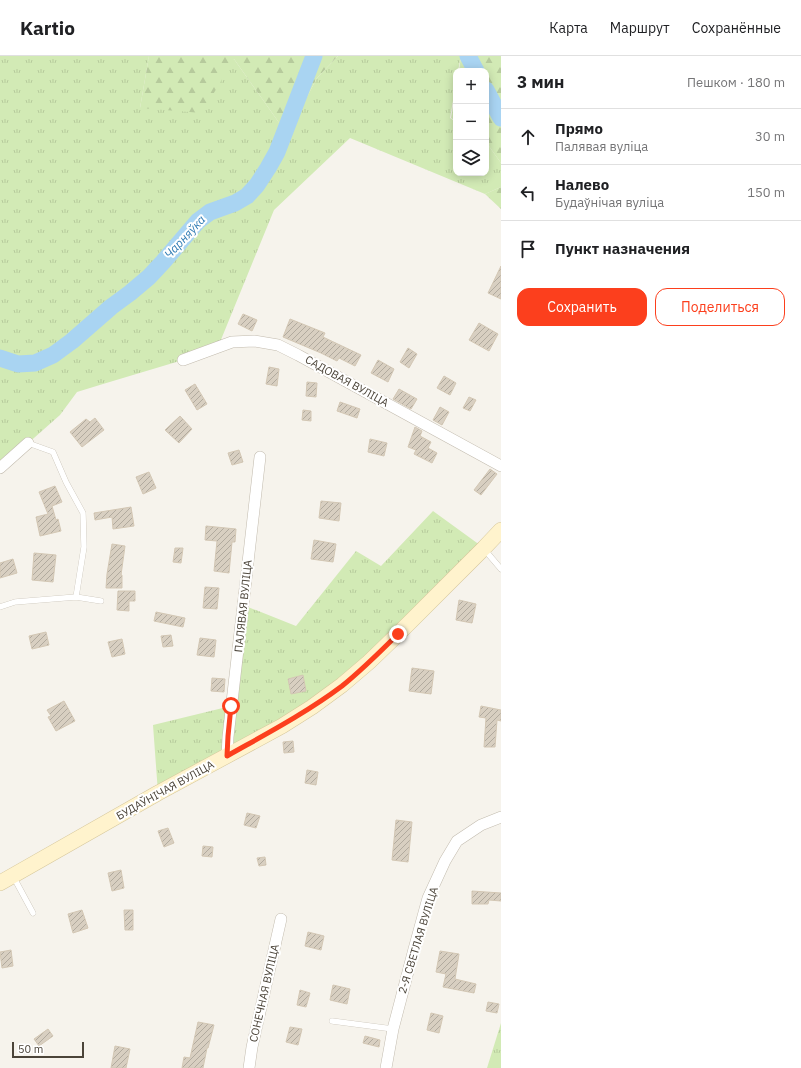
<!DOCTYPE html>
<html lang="ru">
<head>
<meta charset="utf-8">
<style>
  body { margin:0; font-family:"IBM Plex Sans",sans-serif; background:#f6f6f6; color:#202124 }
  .controls { position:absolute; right:12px; top:12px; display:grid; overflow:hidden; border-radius:8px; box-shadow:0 2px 10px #0003 }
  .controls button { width:36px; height:36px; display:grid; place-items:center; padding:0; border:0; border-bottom:1px solid #e0e0e0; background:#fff; color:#202124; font:20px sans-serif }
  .scale { position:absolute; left:12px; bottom:10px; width:72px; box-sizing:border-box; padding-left:4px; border:2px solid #4b4439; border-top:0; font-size:11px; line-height:14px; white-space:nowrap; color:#4b4439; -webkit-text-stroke:3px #fff; paint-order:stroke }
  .stop { position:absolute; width:12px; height:12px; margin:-9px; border:3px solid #fc3f1d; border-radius:50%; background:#fff }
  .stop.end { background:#fc3f1d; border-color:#fff; box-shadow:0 1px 4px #0008 }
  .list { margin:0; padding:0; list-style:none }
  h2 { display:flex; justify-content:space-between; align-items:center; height:52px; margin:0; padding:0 16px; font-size:17px }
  h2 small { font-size:13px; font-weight:400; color:#757577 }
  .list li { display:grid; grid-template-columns:26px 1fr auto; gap:12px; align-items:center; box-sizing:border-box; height:56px; padding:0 16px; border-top:1px solid #e0e0e0 }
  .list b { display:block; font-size:15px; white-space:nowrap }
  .list p { margin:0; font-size:13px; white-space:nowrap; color:#757577 }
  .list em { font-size:13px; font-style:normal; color:#757577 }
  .actions { display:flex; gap:8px; padding:12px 16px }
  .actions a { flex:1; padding:9px 0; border:1px solid #fc3f1d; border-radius:12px; text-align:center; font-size:14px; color:#fc3f1d }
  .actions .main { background:#fc3f1d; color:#fff }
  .icon { flex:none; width:22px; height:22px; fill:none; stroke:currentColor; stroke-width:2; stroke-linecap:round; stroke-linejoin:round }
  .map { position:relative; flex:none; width:501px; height:1012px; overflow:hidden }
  header { display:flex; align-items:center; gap:24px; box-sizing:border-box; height:56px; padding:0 20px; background:#fff; border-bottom:1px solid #e0e0e0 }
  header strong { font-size:19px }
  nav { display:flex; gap:22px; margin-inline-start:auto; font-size:14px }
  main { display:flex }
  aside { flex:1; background:#fff }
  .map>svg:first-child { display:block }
  .grass { fill:url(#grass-tufts) }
  .forest { fill:url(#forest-firs) }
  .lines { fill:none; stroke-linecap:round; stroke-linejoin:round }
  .river { stroke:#a9d4f2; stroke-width:17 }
  .building { fill:url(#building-hatch); stroke:#d3c7b4 }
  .lane-casing { stroke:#c2bbae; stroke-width:6 }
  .street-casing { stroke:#c2bbae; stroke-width:12 }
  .secondary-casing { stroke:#d6c79b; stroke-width:16 }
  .lane { stroke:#fff; stroke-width:5.5 }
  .street { stroke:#fff; stroke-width:11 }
  .secondary { stroke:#fff3cd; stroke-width:15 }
  .route { stroke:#fc3f1d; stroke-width:5 }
  .labels { text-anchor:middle; stroke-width:4; stroke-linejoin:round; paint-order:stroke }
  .street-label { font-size:11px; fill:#4b4439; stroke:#fff }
  .water-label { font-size:12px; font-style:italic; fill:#2e7ab2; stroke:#fff }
</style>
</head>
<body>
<header>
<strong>Kartio</strong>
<nav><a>Карта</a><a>Маршрут</a><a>Сохранённые</a></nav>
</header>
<main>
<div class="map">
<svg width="501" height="1012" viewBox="0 0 501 1012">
  <defs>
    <pattern id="grass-tufts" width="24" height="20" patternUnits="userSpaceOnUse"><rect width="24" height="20" fill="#d2eab5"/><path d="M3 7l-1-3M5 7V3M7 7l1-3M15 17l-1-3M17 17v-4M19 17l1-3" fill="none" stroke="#b6ca9c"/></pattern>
    <pattern id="forest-firs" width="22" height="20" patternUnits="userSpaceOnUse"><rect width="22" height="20" fill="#d2eab5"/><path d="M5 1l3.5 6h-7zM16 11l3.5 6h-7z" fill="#b6ca9c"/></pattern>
    <pattern id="building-hatch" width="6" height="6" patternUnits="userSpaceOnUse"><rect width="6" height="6" fill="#d8cfc1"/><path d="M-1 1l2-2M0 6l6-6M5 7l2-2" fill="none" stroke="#b1aa9e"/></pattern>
  </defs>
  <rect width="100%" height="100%" fill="#f6f3ec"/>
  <!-- grass -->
  <path class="grass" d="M0,0H149L140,52L234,3L287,78L317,22L338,0H461L458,15H456V27L450,62L456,66V117H486V86L501,107V131L485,138L350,82L274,154L218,291L183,304L103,328L77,336L60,359L0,412Z
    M433,455L484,492L342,629L158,737L153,669L231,650L243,549L296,570L356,495L381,510Z
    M501,967V1012H487Z"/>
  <!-- forest -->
  <path class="forest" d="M149,0H338L317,22L287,78L234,3L202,57L140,52Z
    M461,0H501V107L486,86V15H459Z
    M456,32V65L451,62Z
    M501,131V153L485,138Z"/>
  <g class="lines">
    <!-- river -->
    <path class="river" d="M468,0L476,15
      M486,34L501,62
      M0,302L18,308L35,307L53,299L72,285L111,251L130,237L149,221L163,206L198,165L210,156L235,147L247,140L257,129L268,112L277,96L314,0"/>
  </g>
  <!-- building -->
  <path class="building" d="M501,210V243L488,237Z
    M243,258L257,264L252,275L238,268Z
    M290,263L325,277L323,281L361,299L355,310L339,302L337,305L321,297L283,281Z
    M479,267L498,278L489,295L469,284Z
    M408,292L417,298L409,312L400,306Z
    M378,304L394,313L388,326L371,317Z
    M269,311L279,313L277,330L266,328Z
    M444,320L456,327L450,339L437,332Z
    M307,326L317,327L316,341L306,340Z
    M195,328L207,348L197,354L185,334Z
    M399,333L417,343L411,353L393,343Z
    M469,341L476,344L470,355L463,352Z
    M340,346L360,353L357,362L337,355Z
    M440,351L449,356L442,369L433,364Z
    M303,354L311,355V365L302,364Z
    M180,360L192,373L179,387L165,374Z
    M95,362L104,374L82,391L70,376L86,363L90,366Z
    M415,371L422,375L420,380L431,386L428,392L437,397L432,407L414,398L416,394L408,391Z
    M370,383L387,387L384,400L368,396Z
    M239,394L243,406L232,409L228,397Z
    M490,413L497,418L481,439L474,434Z
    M149,416L156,432L143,438L136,421Z
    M55,430L62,446L52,450L56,464L58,463L61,475L40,480L36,461L48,458L39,436Z
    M321,445L341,447L339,465L319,462Z
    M131,451L134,470L113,473L112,461L95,464L94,457Z
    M206,470L236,473L235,486H232L229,517L214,515L217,485L205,484Z
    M314,484L336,488L333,506L311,503Z
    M112,488L125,490L121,519H122V532H106L107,518Z
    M175,492H183L181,507L173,506Z
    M34,497L56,499L53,526L32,524Z
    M13,503L17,517L0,522V507Z
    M205,531L219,532L217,553L203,552Z
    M118,535H135V545H129V555L117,554Z
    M459,544L476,548L472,567L456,564Z
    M156,556L185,562L183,571L154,565Z
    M46,576L49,589L32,593L29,580Z
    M171,579L173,590L163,591L161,580Z
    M200,582L216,584L214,601L197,599Z
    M122,583L125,598L112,601L108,586Z
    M412,612L434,615L431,638L409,635Z
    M303,619L306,635L291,638L288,623Z
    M212,622L225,623L224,636L211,635Z
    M64,645L75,665L56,675L48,661L51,660L47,654Z
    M481,650L501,654V665L497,664L495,691H484L486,662L479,661Z
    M293,685L294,696L284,697L283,686Z
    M307,714L318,716L316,729L305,727Z
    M247,757L260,760L256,772L244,769Z
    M396,764L412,766L408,806L392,804Z
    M168,772L174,787L164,791L158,775Z
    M203,790L213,791L212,801L202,800Z
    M265,801L266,809L259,810L257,802Z
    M121,814L124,832L112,835L108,817Z
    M472,835L501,837V845L489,844L488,848H472Z
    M82,854L88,872L73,877L68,858Z
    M124,854H133V874H125Z
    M308,876L324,880L321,894L305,890Z
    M11,894L13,910L2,912L0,896Z
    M440,895L459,898L455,923L476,928L474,937L443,931L446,918L436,916Z
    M333,929L350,933L347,948L330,944Z
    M300,934L310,937L306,951L297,949Z
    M488,946L499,948L497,957L486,955Z
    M431,957L443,960L439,977L427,974Z
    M198,966L214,969L208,992H207L203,1012H182L184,1001L190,1002Z
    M290,971L302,973L298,989L286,986Z
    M48,973L53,980L39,990L34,983Z
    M365,980L380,984L379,991L363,987Z
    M115,990L130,993L126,1012H111Z"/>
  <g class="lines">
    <!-- lane casing -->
    <g class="lane-casing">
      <path id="lane" d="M28,387L53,396L66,426L83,457L84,491L76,541
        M484,493L501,513
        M0,551L15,546L76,541L101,545
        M13,820L33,857
        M332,965L393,973"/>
    </g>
    <!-- street casing -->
    <g class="street-casing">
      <path id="street" d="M183,304L232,286L254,285L278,289L298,299L501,410
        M0,412L28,387
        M227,700L228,681L260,401
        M249,1012L252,991L281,863
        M386,1012L393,973L414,893L428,842L445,805L457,785L481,769L501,761"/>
    </g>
    <!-- secondary casing -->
    <g class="secondary-casing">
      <path id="secondary" d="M0,827L158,737L282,670L312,651L342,629L369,606L398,578L484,492L501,474"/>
    </g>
    <!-- lane -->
    <use href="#lane" class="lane"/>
    <!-- street -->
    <use href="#street" class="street"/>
    <!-- secondary -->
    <use href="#secondary" class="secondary"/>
  </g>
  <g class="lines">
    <!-- route -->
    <path class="route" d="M231,650L228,680L227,700C266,678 306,657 342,630C362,614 380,596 398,578"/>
  </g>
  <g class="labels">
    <!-- street labels -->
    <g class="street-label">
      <text transform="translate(347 325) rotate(29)" y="4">САДОВАЯ ВУЛІЦА</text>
      <text transform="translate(243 550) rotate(-84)" y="4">ПАЛЯВАЯ ВУЛІЦА</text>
      <text transform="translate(165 734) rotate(-29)" y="4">БУДАЎНІЧАЯ ВУЛІЦА</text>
      <text transform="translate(418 884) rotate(-73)" y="4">2-Я СВЕТЛАЯ ВУЛІЦА</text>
      <text transform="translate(264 937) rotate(-77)" y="4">СОНЕЧНАЯ ВУЛІЦА</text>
    </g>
    <!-- water labels -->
    <g class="water-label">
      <text transform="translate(185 181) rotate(-47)" y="4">Чарняўка</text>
    </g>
  </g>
</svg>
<div class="controls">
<button>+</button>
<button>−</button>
<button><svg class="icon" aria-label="layers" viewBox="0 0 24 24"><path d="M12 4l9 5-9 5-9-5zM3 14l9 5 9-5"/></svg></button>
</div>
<div class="scale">50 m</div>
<div class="stop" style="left:231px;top:650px"></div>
<div class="stop end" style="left:398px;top:578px"></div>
</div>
<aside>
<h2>3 мин<small>Пешком · 180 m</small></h2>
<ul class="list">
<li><svg class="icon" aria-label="ahead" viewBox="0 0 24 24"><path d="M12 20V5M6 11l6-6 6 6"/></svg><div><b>Прямо</b><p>Палявая вуліца</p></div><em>30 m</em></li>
<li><svg class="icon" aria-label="left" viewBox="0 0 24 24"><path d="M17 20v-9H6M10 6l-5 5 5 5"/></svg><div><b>Налево</b><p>Будаўнічая вуліца</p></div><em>150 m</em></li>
<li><svg class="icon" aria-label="arrive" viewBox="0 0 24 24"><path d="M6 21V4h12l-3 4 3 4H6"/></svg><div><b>Пункт назначения</b></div></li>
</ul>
<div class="actions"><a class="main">Сохранить</a><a>Поделиться</a></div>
</aside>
</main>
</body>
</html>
